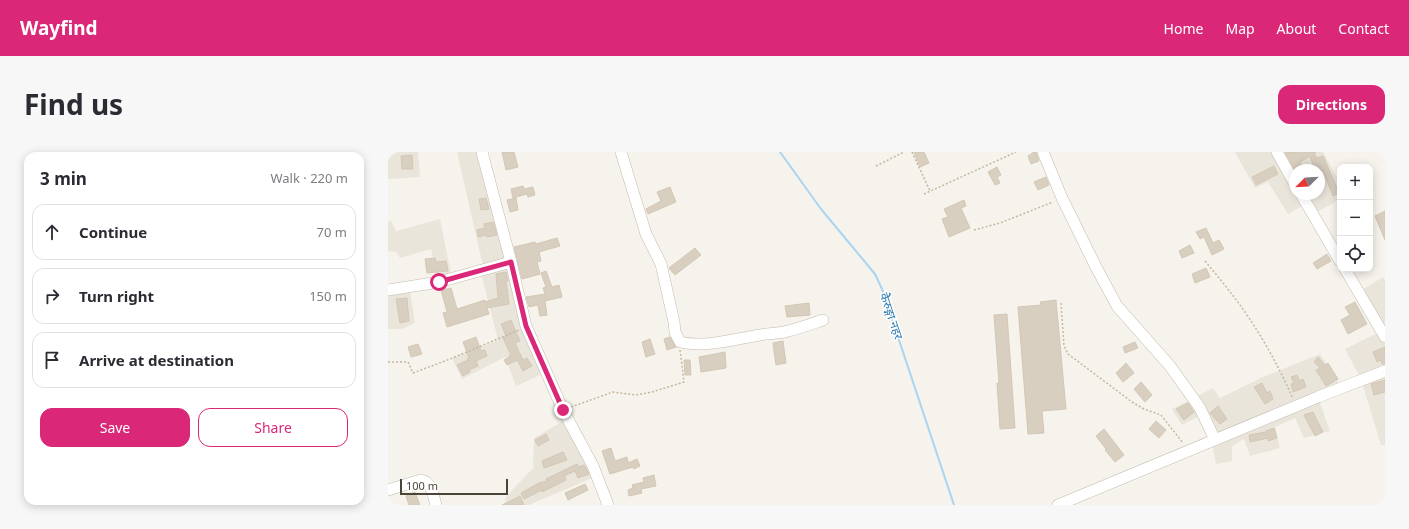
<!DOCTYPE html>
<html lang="en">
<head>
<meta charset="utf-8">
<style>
  body { margin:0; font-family:"Noto Sans","Noto Sans Devanagari",sans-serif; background:#f7f7f7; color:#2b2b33 }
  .controls { position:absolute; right:12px; top:12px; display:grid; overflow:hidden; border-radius:8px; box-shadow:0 2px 10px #0003 }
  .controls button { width:36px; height:36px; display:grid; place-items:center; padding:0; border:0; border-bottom:1px solid #e1e1e2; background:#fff; color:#2b2b33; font:20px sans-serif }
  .compass { position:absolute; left:901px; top:12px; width:36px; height:36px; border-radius:50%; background:#fff; box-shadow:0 2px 10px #0003; rotate:246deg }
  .scale { position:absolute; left:12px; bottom:10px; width:108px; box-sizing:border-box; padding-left:4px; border:2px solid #4b4439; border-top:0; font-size:11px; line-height:14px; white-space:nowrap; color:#4b4439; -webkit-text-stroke:3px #fff; paint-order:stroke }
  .stop { position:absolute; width:12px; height:12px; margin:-9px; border:3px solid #db2777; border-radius:50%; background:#fff }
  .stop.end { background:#db2777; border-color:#fff; box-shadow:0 1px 4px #0008 }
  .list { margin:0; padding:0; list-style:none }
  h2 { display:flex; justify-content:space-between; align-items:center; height:52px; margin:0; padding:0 16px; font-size:17px }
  h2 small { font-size:13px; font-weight:400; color:#7c7c81 }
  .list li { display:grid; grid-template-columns:26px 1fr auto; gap:12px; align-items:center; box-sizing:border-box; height:56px; margin:0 8px 8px; padding:0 8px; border:1px solid #e1e1e2; border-radius:12px }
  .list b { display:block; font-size:15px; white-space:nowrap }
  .list em { font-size:13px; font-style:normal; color:#7c7c81 }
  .actions { display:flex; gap:8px; padding:12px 16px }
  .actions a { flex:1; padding:9px 0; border:1px solid #db2777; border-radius:12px; text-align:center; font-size:14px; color:#db2777 }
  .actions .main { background:#db2777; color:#fff }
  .icon { flex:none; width:22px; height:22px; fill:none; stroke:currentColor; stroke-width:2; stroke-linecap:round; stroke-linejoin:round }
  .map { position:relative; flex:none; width:997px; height:353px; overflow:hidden; border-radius:12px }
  header { display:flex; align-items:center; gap:24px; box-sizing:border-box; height:56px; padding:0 20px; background:#db2777; color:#fff }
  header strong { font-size:19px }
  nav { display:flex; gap:22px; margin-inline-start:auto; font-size:14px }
  .intro { display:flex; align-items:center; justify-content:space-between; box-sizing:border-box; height:96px; padding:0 24px }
  h1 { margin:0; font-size:28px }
  .button { padding:10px 18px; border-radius:12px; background:#db2777; color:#fff; font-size:14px; font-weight:700 }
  main { display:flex; gap:24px; padding:0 24px }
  aside { flex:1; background:#fff; border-radius:12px; box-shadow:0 2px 10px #0003 }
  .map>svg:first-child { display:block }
  .residential { fill:#eae5da; fill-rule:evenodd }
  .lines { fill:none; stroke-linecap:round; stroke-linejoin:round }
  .stream { stroke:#a9d4f2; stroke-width:2 }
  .building { fill:#d8cfc1; stroke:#d3c7b4 }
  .minor-casing { stroke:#c2bbae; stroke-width:12 }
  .path { stroke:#c4b79f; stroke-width:1.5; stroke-dasharray:2 2; stroke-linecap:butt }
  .minor { stroke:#fff; stroke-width:11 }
  .route { stroke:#db2777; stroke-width:5 }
  .labels { text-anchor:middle; stroke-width:3; stroke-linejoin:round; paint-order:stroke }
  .water-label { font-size:12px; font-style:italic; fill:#2e7ab2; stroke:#fff }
</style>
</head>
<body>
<header>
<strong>Wayfind</strong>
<nav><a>Home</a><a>Map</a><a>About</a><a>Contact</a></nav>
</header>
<div class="intro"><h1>Find us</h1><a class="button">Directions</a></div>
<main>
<aside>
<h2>3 min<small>Walk · 220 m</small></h2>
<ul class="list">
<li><svg class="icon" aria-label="ahead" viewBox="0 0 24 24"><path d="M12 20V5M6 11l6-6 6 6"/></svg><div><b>Continue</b></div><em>70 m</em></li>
<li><svg class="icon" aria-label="right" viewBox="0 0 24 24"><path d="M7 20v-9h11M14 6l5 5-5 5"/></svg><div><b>Turn right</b></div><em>150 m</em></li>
<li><svg class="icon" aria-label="arrive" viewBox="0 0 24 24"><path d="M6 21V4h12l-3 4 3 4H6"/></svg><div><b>Arrive at destination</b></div></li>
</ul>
<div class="actions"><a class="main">Save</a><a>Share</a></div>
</aside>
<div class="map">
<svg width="997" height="353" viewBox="0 0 997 353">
  <rect width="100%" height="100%" fill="#f6f3ec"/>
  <!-- residential -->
  <path class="residential" d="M0,0H30L32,25L0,27Z
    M69,0H92L117,106L95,114Z
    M847,0H935L952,31V47L924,63L918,52L900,62L880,30L867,36ZM907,18H931V42H907Z
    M52,67L63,122L49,125L43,97L12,106L8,100L0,99V69H3L8,79Z
    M118,113L154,222L128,234L117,205L74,227L64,206L110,188L93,121Z
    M995,125L997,128V293H993L973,227L957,197L993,179L971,140Z
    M22,139L27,171L14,177H0V141Z
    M932,202L951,231L930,245L942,279L916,286L907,266L887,275L892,296L862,304L856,287L844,294V309L828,312L823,286L813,263L794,273L784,257L825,236L832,246L875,225Z
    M177,268L204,326L141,353H118L117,346L145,316L146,286Z"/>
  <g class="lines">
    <!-- stream -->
    <path class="stream" d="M392,0L433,57L487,122L494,137L566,353"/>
  </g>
  <!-- building -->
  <path class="building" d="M114,0H126L130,15L118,18Z
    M526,0H536L541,11L532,15Z
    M646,0H648L651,9L643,12L640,4Z
    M897,0H928L926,1L929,6L935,4L949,36H950L952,41L945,44L935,19L931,20V18H927L922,4L912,10L916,18H907Z
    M24,3L25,17H14L13,4Z
    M886,14L890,22L868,33L864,25Z
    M609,15L613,23L609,25L612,31L607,33L600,20Z
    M658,25L661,33L650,38L646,30Z
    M135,34L136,37L145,35L147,43L140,45L139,42L125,46L123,37Z
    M282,35L288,50L260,62L258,57L273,49L269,40Z
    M98,46L101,57L93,58L91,47Z
    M128,46L130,58L122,60L119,48Z
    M576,48L578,54L573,56L582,76L561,85L554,67L560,65L556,57Z
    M997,59V88L987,64Z
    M105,70L109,83L99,85L98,83L90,85L89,78L97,76L96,72Z
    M818,76L825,91L831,88L836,97L824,103L816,85L812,87L808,80Z
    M169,86L172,94L151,100L153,109L149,110L152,122L134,127L126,95L147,90L148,92Z
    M802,93L806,101L794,106L791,99Z
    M307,96L313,103L287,123L281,116Z
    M939,102L943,109L929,117L925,111Z
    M47,106L48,110L58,109L60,119L39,121L37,107Z
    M818,116L822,125L807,131L804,122Z
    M158,119L164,135L171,133L174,145L157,149L159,163L152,164L150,153L141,155L138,145L157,142L155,136L158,135L153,121Z
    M118,120L120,129H118L121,152L99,156L101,162L59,175L55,161L59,160L53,138L63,136L69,157L97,148V150L110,146L108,123V122Z
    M19,146L21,169L12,171L8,147Z
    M668,148L678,257L654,259L656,281L640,282L630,155L653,153L652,150Z
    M967,150L979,172L960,182L953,168L962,163L957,155Z
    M421,151L422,163L399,165L397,154Z
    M619,162L627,276L612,277L609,231H611L606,163Z
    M123,168L132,189L127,191L135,208L139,206L144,214L135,219L129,208L119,213L116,208L122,205L121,204L123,203L115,186L118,184L113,172Z
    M88,185L93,199L97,198L99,204L88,209L90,214L81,218L82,220L75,224L69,213L80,208L79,207L81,206L75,190Z
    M282,185L288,195L279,198L276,187Z
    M262,187L267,202L258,205L254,190Z
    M395,189L398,211L388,213L385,191Z
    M747,190L750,196L737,201L735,195Z
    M30,192L34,202L23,205L20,195Z
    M997,195V212H994L993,208L989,210L985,200Z
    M337,200L338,216L313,220L311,205Z
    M930,205L937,213L940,211L950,227L938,234L928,218L932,216L926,210Z
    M296,208H302L303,223H297Z
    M738,211L746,221L735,230L728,221Z
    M909,223L912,229L915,227L918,235L905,240L903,232L906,231L903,225Z
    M997,228V240L986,243L983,232Z
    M753,230L764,243L757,250L746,237Z
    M874,231L879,241L882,239L885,247L877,252L866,235Z
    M800,251L806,260L796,268L788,257Z
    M830,254L839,267L832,272L822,261Z
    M925,260L935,280L927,284L916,263Z
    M768,269L778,278L771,286L761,277Z
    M886,276L889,286L880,289V286L862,290L861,283L878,280V279Z
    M716,277L736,303L727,310L717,298L718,297L708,284Z
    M158,282L161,288L150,294L147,288Z
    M223,296L227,309L239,305L240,311L249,307L252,314L246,317L245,315L222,322L214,299Z
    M175,300L179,308L156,316L154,309Z
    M189,312L190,315L196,313L201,322L190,326L187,319L176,324L178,328L154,340V338L136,347L133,341L151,331L159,329L158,327Z
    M266,323L268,334L253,337L254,341L241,344L240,338L245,336L244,333L256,330L255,326Z
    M197,332L200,338L180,348L177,341Z
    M27,340L32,353H21L18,344Z
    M132,344L136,353H114Z"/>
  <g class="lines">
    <!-- minor casing -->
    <g class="minor-casing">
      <path id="minor" d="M94,0L123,110L138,174L175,258L205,314L220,353
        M233,0L258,82L273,112L286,170L287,180L292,190C317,196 347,187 372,183C381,181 391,182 400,179C412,176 423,172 435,168
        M655,0L674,46L708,115L729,154L782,214L812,256L827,288
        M889,0L907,32
        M913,42L952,109
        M957,117L997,185
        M0,138L51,130L123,110
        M0,338L33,328C44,330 45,343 48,353
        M670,353L930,245L997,219"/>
    </g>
    <!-- path -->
    <path class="path" d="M524,0L542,39
      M488,14L516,0
      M536,42L628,0
      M586,78L612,71L665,50
      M817,109C827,121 837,133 846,145C869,175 890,212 905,247
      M673,151L676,194L680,202L744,250L756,257L773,263L795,291
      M0,210H20L25,221L62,207L131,178
      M183,255L225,240L248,243L264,240L296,230L292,198"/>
    <!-- minor -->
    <use href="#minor" class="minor"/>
  </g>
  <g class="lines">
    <!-- route -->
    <path class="route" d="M51,130L123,110L138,174L175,258"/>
  </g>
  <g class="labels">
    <!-- water labels -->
    <g class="water-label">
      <text transform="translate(503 164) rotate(71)" y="4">केेरुङ्गा नहर</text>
    </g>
  </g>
</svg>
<div class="controls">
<button>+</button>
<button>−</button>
<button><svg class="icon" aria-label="locate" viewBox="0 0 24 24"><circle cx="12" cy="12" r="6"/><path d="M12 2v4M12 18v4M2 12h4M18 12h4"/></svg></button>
</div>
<svg class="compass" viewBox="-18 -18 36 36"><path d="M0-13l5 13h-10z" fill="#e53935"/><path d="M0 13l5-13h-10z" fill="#7c7c81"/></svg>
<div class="scale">100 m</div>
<div class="stop" style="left:51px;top:130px"></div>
<div class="stop end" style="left:175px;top:258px"></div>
</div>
</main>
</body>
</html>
